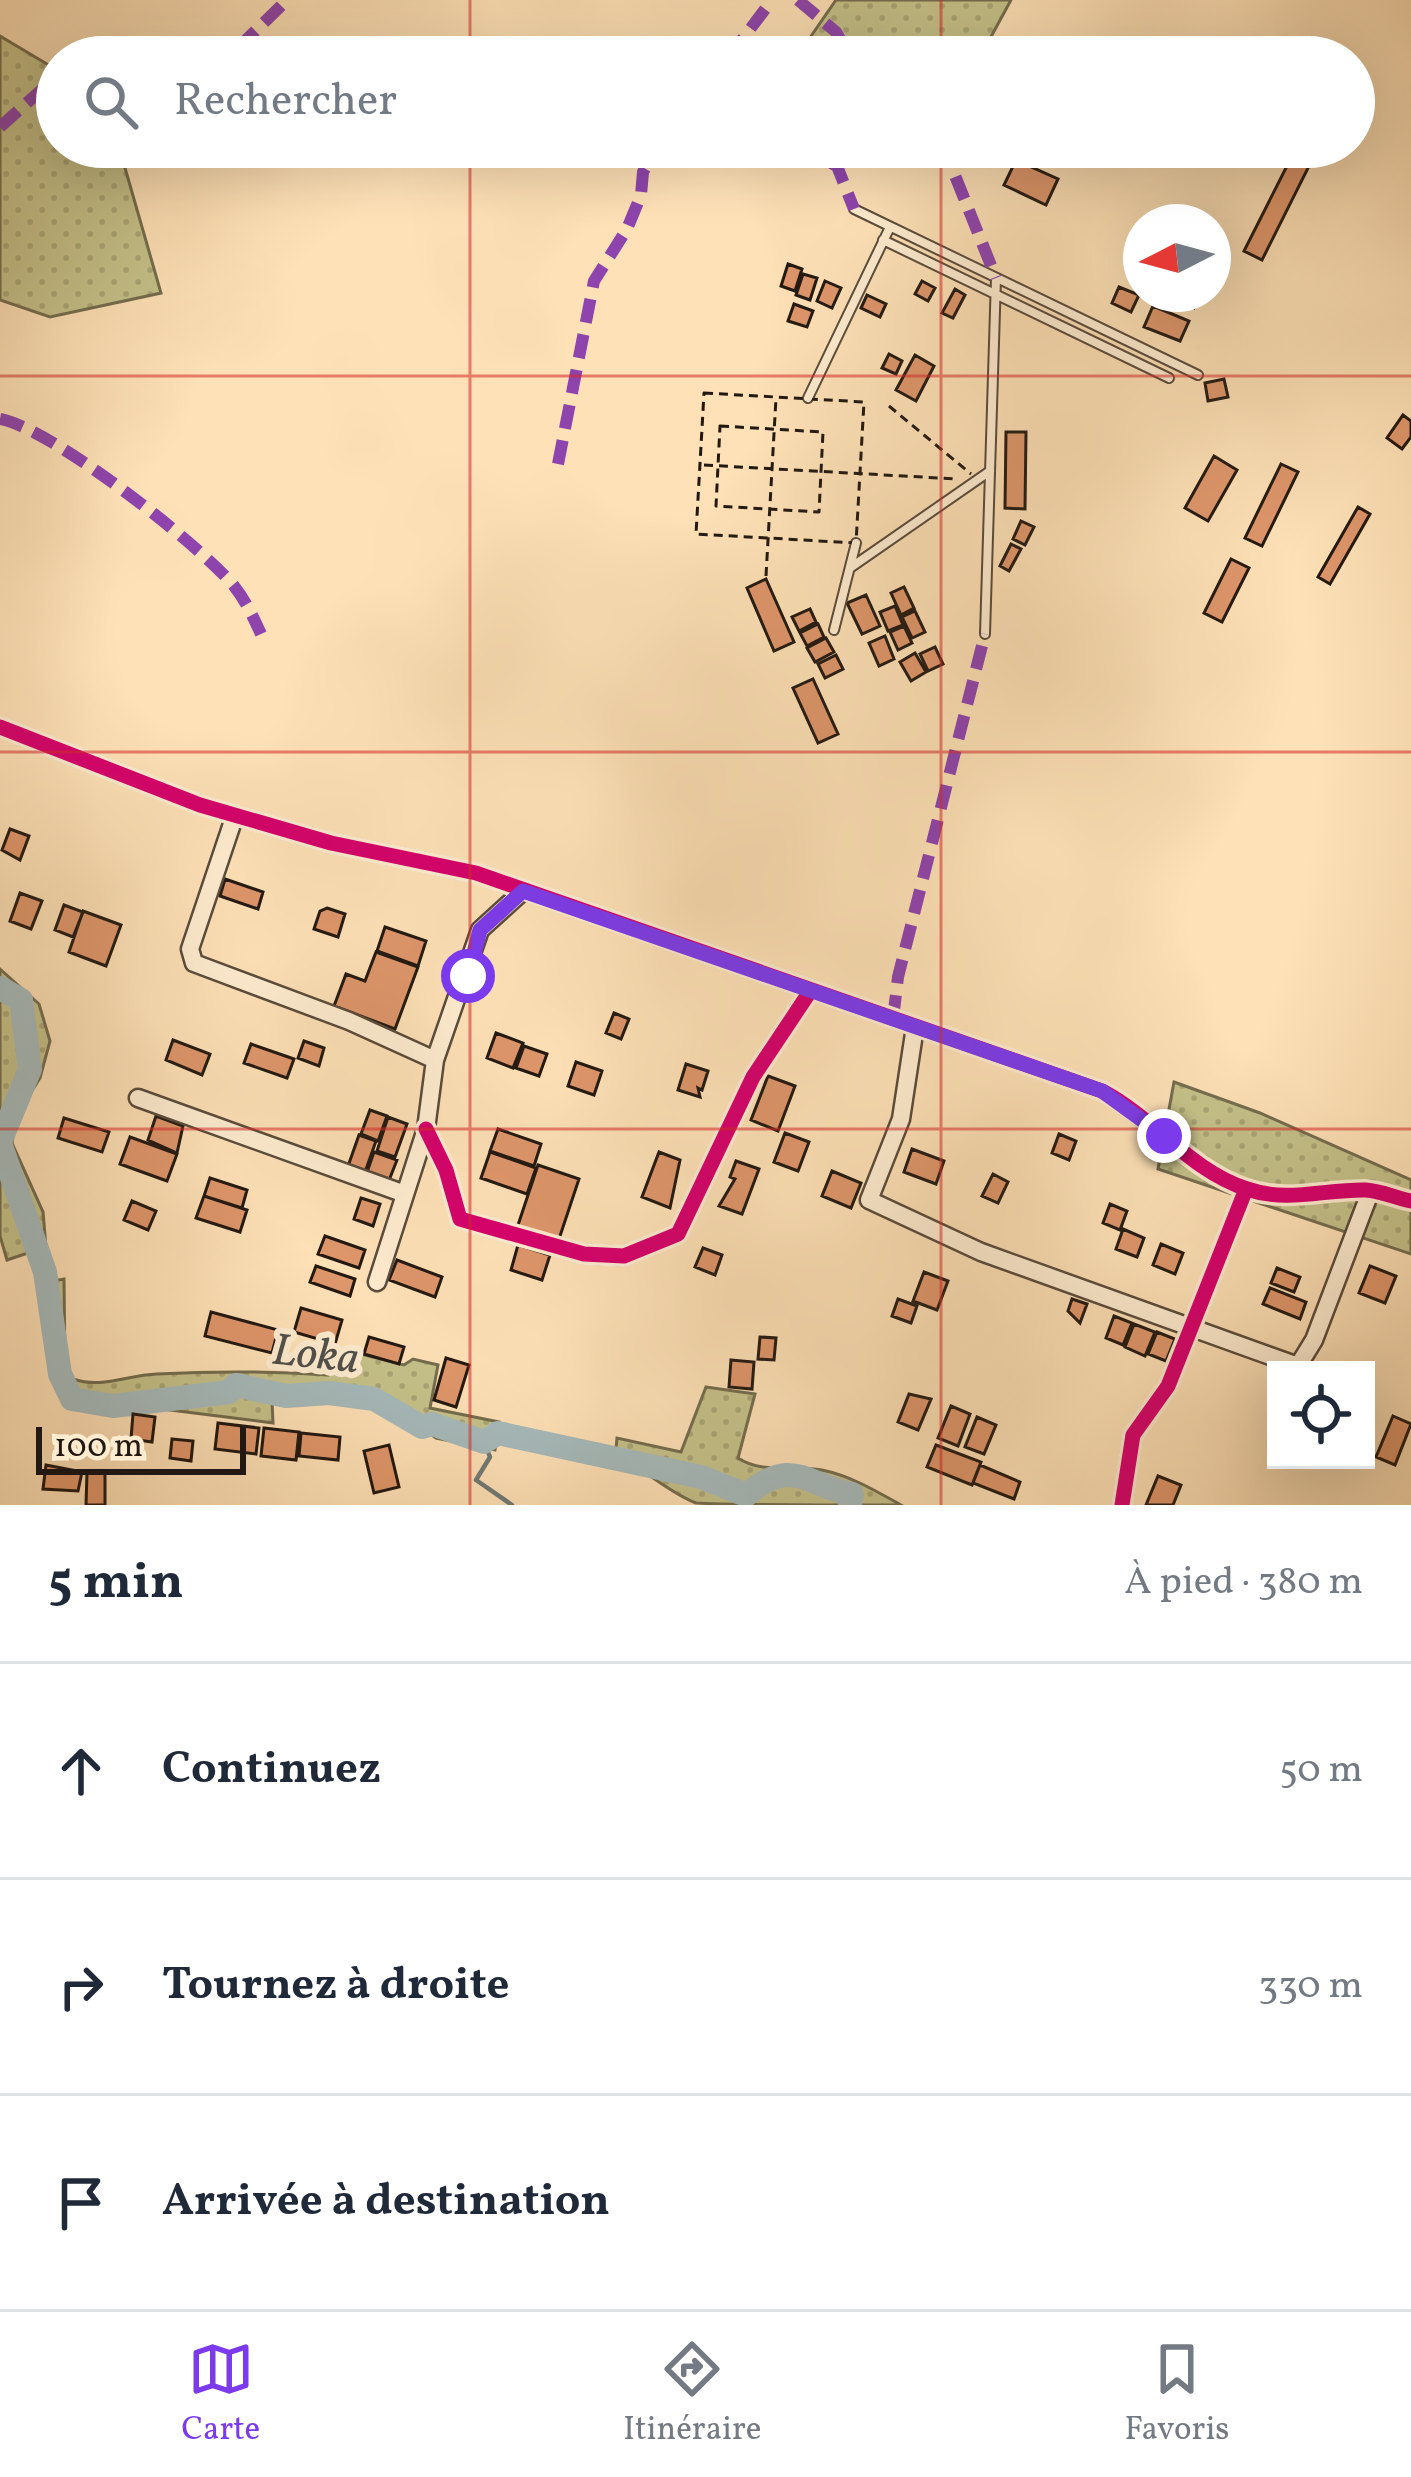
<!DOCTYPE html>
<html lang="fr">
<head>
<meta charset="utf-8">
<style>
  body { margin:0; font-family:Vollkorn,serif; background:#f6f6f7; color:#1f2937 }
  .controls { position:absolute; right:36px; bottom:36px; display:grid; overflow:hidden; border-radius:0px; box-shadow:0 12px 48px #0002 }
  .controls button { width:108px; height:108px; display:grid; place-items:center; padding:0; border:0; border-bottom:3px solid #e0e1e3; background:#fff; color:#1f2937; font:60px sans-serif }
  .compass { position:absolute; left:1123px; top:204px; width:108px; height:108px; border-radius:50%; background:#fff; box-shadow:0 12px 48px #0002; rotate:264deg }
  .scale { position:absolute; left:36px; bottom:30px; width:210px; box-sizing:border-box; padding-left:12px; border:6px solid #231912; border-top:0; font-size:33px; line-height:42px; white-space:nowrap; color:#231912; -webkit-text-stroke:9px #feecd0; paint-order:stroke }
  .stop { position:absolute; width:36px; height:36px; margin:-27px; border:9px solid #7c3aed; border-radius:50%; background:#fff }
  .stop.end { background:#7c3aed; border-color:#fff; box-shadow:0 3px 12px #0008 }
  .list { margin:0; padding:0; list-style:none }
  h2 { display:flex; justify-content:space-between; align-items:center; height:156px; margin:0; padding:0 48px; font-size:51px }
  h2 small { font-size:39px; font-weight:400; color:#747a83 }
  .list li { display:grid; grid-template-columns:78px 1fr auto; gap:36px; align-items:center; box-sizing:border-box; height:216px; padding:0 48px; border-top:3px solid #e0e1e3 }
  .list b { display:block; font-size:45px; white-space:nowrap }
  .list em { font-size:39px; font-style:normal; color:#747a83 }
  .icon { flex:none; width:66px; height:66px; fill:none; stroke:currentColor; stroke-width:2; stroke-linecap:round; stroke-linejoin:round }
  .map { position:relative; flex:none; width:1411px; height:1505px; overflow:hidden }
  .search { position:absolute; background:#fff; box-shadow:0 12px 48px #0002; left:36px; right:36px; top:36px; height:132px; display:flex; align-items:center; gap:30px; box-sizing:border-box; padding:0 42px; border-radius:66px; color:#747a83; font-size:45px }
  .sheet { height:804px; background:#fff }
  nav { display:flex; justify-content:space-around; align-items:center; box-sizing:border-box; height:168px; border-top:3px solid #e0e1e3; background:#fff; font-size:33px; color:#747a83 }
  nav a { display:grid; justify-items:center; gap:6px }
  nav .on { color:#7c3aed }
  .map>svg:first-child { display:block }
  .grass { fill:url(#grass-dots); stroke:#746d4e; stroke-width:3 }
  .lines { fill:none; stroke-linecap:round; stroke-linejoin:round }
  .stream { stroke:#727a77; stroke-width:4.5 }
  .river { stroke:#a6babb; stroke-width:24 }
  .building { fill:#de966b; stroke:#231912; stroke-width:3 }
  .service-casing { stroke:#5a4b3b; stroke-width:12 }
  .minor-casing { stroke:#5a4b3b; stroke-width:21 }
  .path { stroke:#231912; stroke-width:3; stroke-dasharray:9 6; stroke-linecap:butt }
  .service { stroke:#feecd0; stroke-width:8 }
  .minor { stroke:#feecd0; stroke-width:16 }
  .quiet { stroke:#8e44ad; stroke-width:12; stroke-dasharray:24 12; stroke-linecap:butt }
  .cycleway-casing { stroke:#feecd0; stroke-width:22 }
  .cycleway { stroke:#d6006c; stroke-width:15 }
  .route { stroke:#7c3aed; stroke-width:15 }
  .grid { fill:none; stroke:#d62828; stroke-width:3; stroke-opacity:0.55 }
  .labels { text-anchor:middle; stroke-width:12; stroke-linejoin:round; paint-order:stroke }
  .water-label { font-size:45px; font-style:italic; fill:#51514d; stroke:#feecd0 }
</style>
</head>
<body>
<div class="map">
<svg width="1411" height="1505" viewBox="0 0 1411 1505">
  <defs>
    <pattern id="grass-dots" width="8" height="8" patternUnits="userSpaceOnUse" patternTransform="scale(3)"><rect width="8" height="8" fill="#c5c18a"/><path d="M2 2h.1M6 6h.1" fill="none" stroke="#a9a576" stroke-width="1.8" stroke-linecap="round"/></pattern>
  </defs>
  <rect width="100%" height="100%" fill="#fee1b7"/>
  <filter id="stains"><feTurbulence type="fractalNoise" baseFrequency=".00167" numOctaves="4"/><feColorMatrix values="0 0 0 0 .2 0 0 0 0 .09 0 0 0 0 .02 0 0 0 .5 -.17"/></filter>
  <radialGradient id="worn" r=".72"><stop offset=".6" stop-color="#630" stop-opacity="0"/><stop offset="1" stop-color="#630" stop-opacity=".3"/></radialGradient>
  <!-- grass -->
  <path class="grass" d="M836,0H1011L980,57H824L807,42Z
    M0,36L57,70V147H119L161,293L50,317L0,300Z
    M0,969L39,1004L50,1041L40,1078L17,1115L12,1143L43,1212L46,1247L7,1260L0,1236Z
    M1174,1082L1260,1113L1411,1180V1254L1158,1169Z
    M64,1279L65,1366L73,1379C103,1389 126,1375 157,1374C215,1371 270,1371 328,1375L337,1348L404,1365L413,1359L438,1365L430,1408L499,1422L495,1450L436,1438L407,1417L333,1396L272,1401L273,1423L130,1405L73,1408L58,1381L37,1284Z
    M706,1387L755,1394L738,1458C761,1474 796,1465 822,1470C851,1476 876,1491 901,1505C860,1505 728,1505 696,1503C667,1492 645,1467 615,1459L617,1438L681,1452Z"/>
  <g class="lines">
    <!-- stream -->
    <path class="stream" d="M484,1442L490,1457L476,1480L512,1505"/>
    <!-- river -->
    <path class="river" d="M0,988L21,1000L30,1069L0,1142
      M0,1143L45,1272L60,1374L72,1399L113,1406L229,1392L236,1385L286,1396L329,1393L374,1399L422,1427L432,1424L484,1442L498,1433L701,1477L746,1495C794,1455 806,1486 852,1494L850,1505"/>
  </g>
  <!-- building -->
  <path class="building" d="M1292,156L1310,164L1262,260L1244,251Z
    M1016,160L1058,179L1046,205L1004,185Z
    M788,264L802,269L795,291L781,286Z
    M803,274L817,278L810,300L796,295Z
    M825,281L841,288L832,308L817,301Z
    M922,281L935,288L928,301L915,294Z
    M1119,287L1139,295L1131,312L1112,303Z
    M955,289L965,295L953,318L942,313Z
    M1157,294H1199L1194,308Z
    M867,295L886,304L880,317L861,308Z
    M794,304L813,311L807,327L788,321Z
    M1153,306L1189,321L1180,341L1144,327Z
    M889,354L902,361L896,374L882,368Z
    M915,355L934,366L916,401L896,390Z
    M1224,379L1228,397L1208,401L1205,383Z
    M1403,415L1411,421V437L1402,449L1387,438Z
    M1006,432H1026L1025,509L1005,508Z
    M1214,456L1237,470L1208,521L1185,508Z
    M1281,464L1298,472L1262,546L1245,538Z
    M1358,507L1370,514L1330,584L1318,577Z
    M1021,521L1034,527L1025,545L1013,539Z
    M1011,544L1021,549L1009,571L1000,566Z
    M1231,559L1249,568L1222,622L1204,613Z
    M766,579L794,642L774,651L747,588Z
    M904,587L914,608L901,615L891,593Z
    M866,595L880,626L862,634L847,603Z
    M895,606L903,625L888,631L880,612Z
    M810,609L816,622L799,631L792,617Z
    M915,611L925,632L912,638L902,617Z
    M818,624L824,637L807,646L800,633Z
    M904,626L912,643L898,650L890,632Z
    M885,636L894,659L879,666L869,643Z
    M826,638L834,652L815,662L807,648Z
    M935,647L943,664L928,671L920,654Z
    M915,653L926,672L911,681L900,662Z
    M836,655L843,669L825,678L818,664Z
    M813,679L838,734L818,743L793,688Z
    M10,829L29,836L20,860L2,850Z
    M225,879L263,892L258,909L220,896Z
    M20,893L42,901L31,929L10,921Z
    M64,905L83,912L73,937L55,930Z
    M327,908L345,914L338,937L314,929L320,911Z
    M83,911L121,925L106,966L69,952Z
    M385,927L426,941L418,966L377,951Z
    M376,952L418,967L395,1029L334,1006L346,974L365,981Z
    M614,1013L629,1019L621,1039L606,1033Z
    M496,1033L523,1043L513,1068L487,1058Z
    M173,1040L210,1054L202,1075L166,1060Z
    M304,1041L324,1048L319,1066L298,1058Z
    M251,1044L294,1059L287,1078L244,1063Z
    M524,1046L547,1054L539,1076L516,1068Z
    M576,1062L602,1071L594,1095L568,1086Z
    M686,1064L708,1071L702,1090L698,1088L700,1097L678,1090Z
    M768,1076L795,1086L778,1131L751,1120Z
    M370,1110L387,1116L378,1141L361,1134Z
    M156,1116L183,1126L177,1153L148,1140Z
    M388,1117L407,1124L395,1157L377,1151Z
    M64,1118L109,1132L102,1152L58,1138Z
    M498,1129L541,1144L534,1166L490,1151Z
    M785,1133L809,1142L798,1171L774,1162Z
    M1059,1134L1076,1141L1069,1160L1052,1153Z
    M359,1135L376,1141L364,1175L347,1169Z
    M130,1137L177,1154L167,1181L120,1164Z
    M912,1149L944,1161L936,1184L904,1172Z
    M374,1152L397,1160L388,1183L366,1175Z
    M490,1152L536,1168L527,1194L481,1178Z
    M659,1152L680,1160L670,1208L642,1197Z
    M736,1161L759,1169L742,1214L719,1206L735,1179L730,1177Z
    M538,1165L579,1179L558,1242L517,1228Z
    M832,1171L861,1183L851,1208L822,1196Z
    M993,1174L1008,1182L998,1203L982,1196Z
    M210,1178L247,1190L242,1208L204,1196Z
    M204,1196L247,1210L240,1232L196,1218Z
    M361,1198L380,1204L373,1226L354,1219Z
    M132,1201L156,1211L148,1230L124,1220Z
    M1110,1204L1127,1211L1120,1230L1103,1223Z
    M1123,1229L1144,1238L1137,1257L1116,1249Z
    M325,1236L365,1250L359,1268L318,1254Z
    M1161,1244L1183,1253L1175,1274L1153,1265Z
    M518,1245L550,1255L542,1280L511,1270Z
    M703,1248L722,1255L715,1275L695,1267Z
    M397,1260L442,1277L435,1297L389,1280Z
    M316,1266L355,1279L350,1296L310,1282Z
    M1370,1266L1396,1276L1385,1303L1359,1293Z
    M1277,1268L1300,1277L1294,1292L1271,1283Z
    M924,1272L948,1281L937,1310L913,1301Z
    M1270,1288L1306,1302L1300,1319L1263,1304Z
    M898,1299L917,1306L911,1323L892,1316Z
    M1072,1299L1087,1304L1080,1323L1068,1311Z
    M301,1308L342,1320L335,1344L294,1332Z
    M211,1312L278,1330L272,1353L205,1336Z
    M1114,1316L1132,1323L1123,1345L1106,1338Z
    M1134,1324L1155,1332L1145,1356L1125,1347Z
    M1157,1332L1175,1339L1166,1361L1148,1354Z
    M369,1337L404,1347L399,1364L364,1354Z
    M760,1337L776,1338L774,1360L758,1359Z
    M446,1358L469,1365L456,1407L434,1400Z
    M731,1360L754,1362L752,1389L729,1387Z
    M909,1394L931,1399L918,1430L898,1422Z
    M951,1406L970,1414L958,1446L938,1438Z
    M133,1414L155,1417L152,1442L131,1439Z
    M1393,1416L1411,1424L1395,1465L1376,1457Z
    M977,1417L996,1425L984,1454L965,1447Z
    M218,1423L259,1428L256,1454L215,1449Z
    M264,1428L299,1432L296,1460L261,1456Z
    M301,1433L340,1437L338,1460L299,1456Z
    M172,1439L193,1441L191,1461L170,1458Z
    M389,1445L399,1487L374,1493L364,1451Z
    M936,1445L981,1462L972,1485L927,1467Z
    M46,1465L82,1472L78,1491L43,1489Z
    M980,1465L1020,1482L1014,1499L973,1483Z
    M87,1472H105V1505H86Z
    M1158,1476L1181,1485L1173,1505H1146Z"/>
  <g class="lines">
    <!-- service casing -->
    <g class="service-casing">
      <path id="service" d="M854,209L1198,375
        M883,240L1169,378
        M808,398L890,227
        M850,568L990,471
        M834,630L856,543
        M985,634L996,278"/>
    </g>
    <!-- minor casing -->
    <g class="minor-casing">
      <path id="minor" d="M0,727L200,805L331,843L476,873L1102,1091C1155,1119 1189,1170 1247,1189C1288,1203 1325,1189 1366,1190C1381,1191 1396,1198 1411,1201
        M235,815L190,949L194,963L349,1021L435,1060
        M915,1027L901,1119L869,1200L981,1252L1298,1366L1314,1340L1371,1190
        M138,1098L405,1194
        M426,1129L446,1170L460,1219L584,1254L624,1256L678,1234L753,1077L811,990
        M377,1282L426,1129L435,1060L480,930L523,891
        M1122,1505L1133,1435L1168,1386L1246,1189"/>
    </g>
    <!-- path -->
    <path class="path" d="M704,393L864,402L856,543L696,534Z
      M889,406L971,474
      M720,426L823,432L819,512L716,506Z
      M704,465L958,479
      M766,576L776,398"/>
    <!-- service -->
    <use href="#service" class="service"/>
    <!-- minor -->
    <use href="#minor" class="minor"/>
    <!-- quiet -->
    <path class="quiet" d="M798,0L836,32L850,57
      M123,57L139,50L194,57
      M203,57L241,45L287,0
      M729,57L772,0
      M0,127L57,76
      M799,147L837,166L854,209
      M936,147L950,163L996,278
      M0,419C51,428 199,544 234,586C246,601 253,617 261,634
      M558,464L594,281L627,229L641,195L643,172L657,147
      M893,1019L898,977L985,634"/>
    <!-- cycleway casing -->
    <g class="cycleway-casing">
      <path id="cycleway" d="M0,727L200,805L331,843L476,873L1102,1091C1155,1119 1189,1170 1247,1189C1288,1203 1325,1189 1366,1190C1381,1191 1396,1198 1411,1201
        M426,1129L446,1170L460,1219L584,1254L624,1256L678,1234L753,1077L811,990
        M1122,1505L1133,1435L1168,1386L1246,1189"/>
    </g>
    <!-- cycleway -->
    <use href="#cycleway" class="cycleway"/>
  </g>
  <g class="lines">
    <!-- route -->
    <path class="route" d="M468,976L480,930L523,891L1102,1091L1164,1136"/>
  </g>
  <!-- grid -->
  <path class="grid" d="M470,0V57M941,0V57M470,147V1505M941,147V1505M0,376H1411M0,752H1411M0,1129H1411"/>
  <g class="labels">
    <!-- water labels -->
    <g class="water-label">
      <text transform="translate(316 1352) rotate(6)" y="16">Loka</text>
    </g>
  </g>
  <rect width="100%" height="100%" filter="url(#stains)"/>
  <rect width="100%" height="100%" fill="url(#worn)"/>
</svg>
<div class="controls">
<button><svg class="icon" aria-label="locate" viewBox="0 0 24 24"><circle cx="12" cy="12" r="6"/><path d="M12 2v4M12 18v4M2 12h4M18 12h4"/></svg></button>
</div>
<svg class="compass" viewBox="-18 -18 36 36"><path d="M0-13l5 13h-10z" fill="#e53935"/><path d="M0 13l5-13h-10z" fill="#747a83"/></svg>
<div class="scale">100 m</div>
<div class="stop" style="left:468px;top:976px"></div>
<div class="stop end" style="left:1164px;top:1136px"></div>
<div class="search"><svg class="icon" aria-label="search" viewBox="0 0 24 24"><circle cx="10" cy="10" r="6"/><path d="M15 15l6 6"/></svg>Rechercher</div>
</div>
<section class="sheet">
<h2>5 min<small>À pied · 380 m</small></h2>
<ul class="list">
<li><svg class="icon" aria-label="ahead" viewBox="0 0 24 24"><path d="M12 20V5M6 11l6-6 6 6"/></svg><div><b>Continuez</b></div><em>50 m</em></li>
<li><svg class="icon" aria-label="right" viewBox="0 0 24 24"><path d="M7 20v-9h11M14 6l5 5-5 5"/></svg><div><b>Tournez à droite</b></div><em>330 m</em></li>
<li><svg class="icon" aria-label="arrive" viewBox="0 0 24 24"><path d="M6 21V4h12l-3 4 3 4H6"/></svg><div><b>Arrivée à destination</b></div></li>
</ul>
</section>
<nav>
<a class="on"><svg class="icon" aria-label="map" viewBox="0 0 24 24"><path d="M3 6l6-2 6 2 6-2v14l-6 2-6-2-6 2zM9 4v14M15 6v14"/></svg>Carte</a>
<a><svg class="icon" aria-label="directions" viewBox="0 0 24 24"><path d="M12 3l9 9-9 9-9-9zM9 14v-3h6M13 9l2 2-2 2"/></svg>Itinéraire</a>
<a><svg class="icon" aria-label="saved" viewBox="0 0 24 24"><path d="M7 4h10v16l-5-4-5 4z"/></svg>Favoris</a>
</nav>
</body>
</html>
